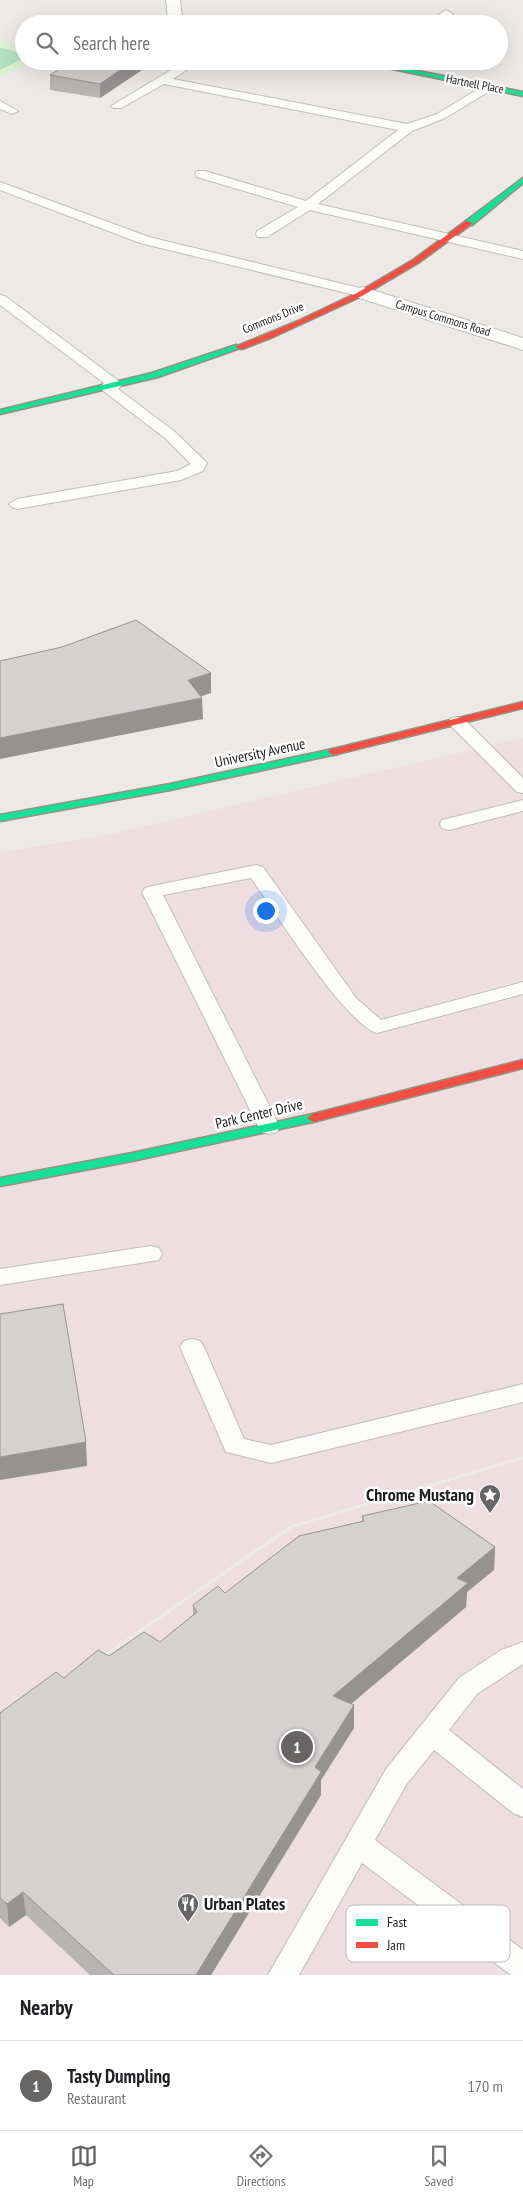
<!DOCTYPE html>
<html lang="en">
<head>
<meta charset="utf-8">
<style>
  body { margin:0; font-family:"PT Sans Narrow",sans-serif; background:#f2f2f2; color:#202124 }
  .you { position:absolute; left:265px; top:910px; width:18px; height:18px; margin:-12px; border:4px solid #fff; border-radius:50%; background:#1a73e8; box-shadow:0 0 0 8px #1a73e833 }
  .badge { display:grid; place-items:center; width:32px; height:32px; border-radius:50%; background:#666564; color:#fff; font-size:16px; font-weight:700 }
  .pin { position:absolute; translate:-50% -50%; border:2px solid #fff; box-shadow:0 1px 5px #0006 }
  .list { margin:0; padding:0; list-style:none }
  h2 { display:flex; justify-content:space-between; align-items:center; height:65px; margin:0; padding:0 20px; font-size:21px }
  h2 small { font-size:16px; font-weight:400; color:#757577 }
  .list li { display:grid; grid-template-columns:32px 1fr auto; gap:15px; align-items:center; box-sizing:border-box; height:90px; padding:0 20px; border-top:1px solid #e0e0e0 }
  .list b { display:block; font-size:19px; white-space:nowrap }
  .list p { margin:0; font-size:16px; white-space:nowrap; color:#757577 }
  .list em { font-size:16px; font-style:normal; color:#757577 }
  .icon { flex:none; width:28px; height:28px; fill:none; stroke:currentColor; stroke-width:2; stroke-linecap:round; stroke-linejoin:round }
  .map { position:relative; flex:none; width:523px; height:1975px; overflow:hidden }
  .search { position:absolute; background:#fff; box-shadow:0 5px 20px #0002; left:15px; right:15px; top:15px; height:55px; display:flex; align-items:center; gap:12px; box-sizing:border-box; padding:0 18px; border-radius:28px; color:#757577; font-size:19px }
  .sheet { height:155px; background:#fff }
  nav { display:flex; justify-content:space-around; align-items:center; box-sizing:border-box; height:70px; border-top:1px solid #e0e0e0; background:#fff; font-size:14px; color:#757577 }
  nav a { display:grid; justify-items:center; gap:2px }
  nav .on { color:#666564 }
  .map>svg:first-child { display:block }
  .commercial { fill:#eedde1 }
  .park { fill:#def1d3 }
  .pitch { fill:#b3e2be }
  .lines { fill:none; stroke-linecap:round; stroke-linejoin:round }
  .lane-casing { stroke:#c0bebd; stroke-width:2 }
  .street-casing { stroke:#c0bebd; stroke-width:2 }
  .fast-casing { stroke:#979080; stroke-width:3 }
  .jam-casing { stroke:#979080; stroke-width:3 }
  .lane { fill:#fcfcfb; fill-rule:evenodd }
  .street { fill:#fcfcfb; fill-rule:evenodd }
  .fast { fill:#16e098; fill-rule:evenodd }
  .jam { fill:#f24e42; fill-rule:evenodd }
  .wall { fill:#b7b4b3 }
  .shaded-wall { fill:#959292 }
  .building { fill:#d5d1d0; stroke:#959292 }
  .labels { text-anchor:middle; stroke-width:5; stroke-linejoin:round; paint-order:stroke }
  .far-street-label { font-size:12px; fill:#1e1e1e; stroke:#fff }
  .street-label { font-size:15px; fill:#1e1e1e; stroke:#fff }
  .near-poi-label { font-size:18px; font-weight:bold; fill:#1e1e1e; stroke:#fff; text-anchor:end }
  .key { fill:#fff; stroke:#bcbcbc; stroke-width:1 }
  .key-label { font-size:14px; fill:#1e1e1e }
</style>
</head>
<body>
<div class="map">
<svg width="523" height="1975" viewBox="0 0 523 1975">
  <rect width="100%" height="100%" fill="#ede9e7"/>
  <!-- commercial -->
  <path class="commercial" d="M523,738V1456L289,1526L0,1726V852L99,837Z
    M523,1459V1975H0V1729L292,1528Z"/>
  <!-- park -->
  <path class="park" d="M0,39L24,44V61H32L0,77Z"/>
  <!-- pitch -->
  <path class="pitch" d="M0,48L24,53V58L0,70Z"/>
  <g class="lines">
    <!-- lane casing -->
    <g class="lane-casing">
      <path id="lane" d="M186,61H200L173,79L407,124L437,114L485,85H493V89L445,118L412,131L318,204L523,251V259L310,210L267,237H257L256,234L257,231L298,207L197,177L195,174L197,171H205L306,201L398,130L164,84L121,108H113L111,106Z
        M0,101L18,111L12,114L0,109Z
        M0,182L149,237L368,290L370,293L363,297L140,243L0,190Z
        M0,295L5,296L120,382L122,385L118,389L175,432L204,460L207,463L203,471L181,480L17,509L12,507L9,504L17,499L177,471L191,464L165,438L102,390L100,387L104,383L0,305Z
        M457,717L463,718L523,778V793L517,792L451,726L448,722L451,718Z
        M523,800V811L449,830L442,828L440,824L442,820Z
        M256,865L263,867L356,998L381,1020L523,982V994L377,1033C346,1025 273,909 251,878L163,895L280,1127L277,1132L269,1134L261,1132L142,892L145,888L152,886Z
        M151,1246L159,1248L162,1254L159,1260L0,1285V1269Z
        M192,1339L200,1341L204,1347L244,1439L271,1445L523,1384V1402L271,1463L226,1452L180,1347L184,1341Z
        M523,1642V1664L477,1694L449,1730L523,1789V1817L513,1813L434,1750L406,1785L375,1840L523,1950V1975H511L362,1863L299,1975H268L386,1769L459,1678L501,1650Z"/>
    </g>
    <!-- street casing -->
    <g class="street-casing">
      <path id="street" d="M166,0H180L182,17L189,24H173L168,18Z
        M446,10L453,14L441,24H424Z
        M363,287L523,338V350L356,297L354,293L356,289Z"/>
    </g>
    <!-- fast casing -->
    <g class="fast-casing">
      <path id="fast" d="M354,61H368L523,92V96Z
        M523,178V183L472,225H466V221Z
        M236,345L243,347L158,377L0,414V410L152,373Z
        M333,749L338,752L337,754L170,790L0,821V815L170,784Z
        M313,1114L317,1115L319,1118L317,1121L132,1161L0,1186V1178L132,1153Z"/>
    </g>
    <!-- jam casing -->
    <g class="jam-casing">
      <path id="jam" d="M466,221L473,223L418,263L362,296L273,337L242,349L235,347L298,321L357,293L413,260Z
        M523,702V708L333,755L328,752L329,750Z
        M523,1060V1068L313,1122L307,1118L313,1114Z"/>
    </g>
    <!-- lane -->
    <use href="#lane" class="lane"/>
    <!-- street -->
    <use href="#street" class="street"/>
    <!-- fast -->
    <use href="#fast" class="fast"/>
    <!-- jam -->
    <use href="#jam" class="jam"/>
  </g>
  <!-- wall -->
  <path class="wall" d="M154,62L100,98L50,90V75Z
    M362,1516L495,1547L494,1570L467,1592L466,1607L351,1704L354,1705V1728L321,1780V1795L211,1975H90L26,1915L9,1927L0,1918V1713L64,1678L109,1656L160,1642L193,1615V1605L225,1593L362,1522Z"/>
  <!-- shaded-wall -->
  <path class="shaded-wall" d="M133,61L154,62L100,98V84Z
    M211,673V693L190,700L202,698L203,719L0,759V738Z
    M86,1442L87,1466L0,1480V1457Z
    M495,1547L494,1570L467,1592L466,1607L332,1720L333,1696L457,1578Z
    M354,1705V1728L321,1780V1795L211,1975H196L315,1767Z
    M23,1892L26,1915L9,1927L7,1904Z"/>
  <!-- building -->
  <path class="building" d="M72,61H133L100,84L50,75Z
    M136,620L211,673L188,680L202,698L0,738V661L62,647Z
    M63,1304L86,1442L0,1457V1314Z
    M429,1501L495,1547L457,1578L468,1583L333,1696L354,1705L315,1767L321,1772L196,1975H114L23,1892L7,1904L0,1898V1713L56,1672L64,1678L98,1650L109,1656L144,1632L160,1642L197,1612L193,1605L218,1586L225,1593L299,1536L364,1521L362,1516Z"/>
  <!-- icons -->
  <defs>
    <g id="sight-pin" transform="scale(1.125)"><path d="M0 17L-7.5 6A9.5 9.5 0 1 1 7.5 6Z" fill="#666564" stroke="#fff"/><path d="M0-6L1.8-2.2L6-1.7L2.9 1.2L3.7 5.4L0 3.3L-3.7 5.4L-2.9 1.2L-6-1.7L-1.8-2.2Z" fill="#fff"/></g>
    <g id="restaurant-pin" transform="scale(1.125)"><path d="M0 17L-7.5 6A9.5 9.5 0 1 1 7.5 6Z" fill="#666564" stroke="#fff"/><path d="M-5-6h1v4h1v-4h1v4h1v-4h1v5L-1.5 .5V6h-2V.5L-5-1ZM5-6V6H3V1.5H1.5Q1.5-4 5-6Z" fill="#fff"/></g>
  </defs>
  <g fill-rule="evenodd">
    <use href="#sight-pin" x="490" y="1495"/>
    <use href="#restaurant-pin" x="188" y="1904"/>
  </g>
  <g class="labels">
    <!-- far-street labels -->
    <g class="far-street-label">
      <text transform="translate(475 84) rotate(11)" y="4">Hartnell Place</text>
      <text transform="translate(273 318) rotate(-22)" y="4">Commons Drive</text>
      <text transform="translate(443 318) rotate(17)" y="4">Campus Commons Road</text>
    </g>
    <!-- street labels -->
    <g class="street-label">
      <text transform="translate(260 753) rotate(-12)" y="5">University Avenue</text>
      <text transform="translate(259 1114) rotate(-13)" y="5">Park Center Drive</text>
    </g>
    <!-- near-poi labels -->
    <g class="near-poi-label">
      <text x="474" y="1501">Chrome Mustang</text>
      <text x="204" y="1910" text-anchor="start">Urban Plates</text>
    </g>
  </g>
  <!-- legend -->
  <rect x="346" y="1905" width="164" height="57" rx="8" class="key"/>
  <rect x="356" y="1919" width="22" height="7" fill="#16e098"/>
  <rect x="356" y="1942" width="22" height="6" fill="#f24e42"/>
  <g class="key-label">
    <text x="387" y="1927">Fast</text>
    <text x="387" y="1950">Jam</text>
  </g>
</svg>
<div class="you"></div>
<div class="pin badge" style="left:297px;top:1747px">1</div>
<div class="search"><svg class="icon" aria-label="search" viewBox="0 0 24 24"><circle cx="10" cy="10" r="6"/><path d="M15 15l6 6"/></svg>Search here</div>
</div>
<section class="sheet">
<h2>Nearby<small></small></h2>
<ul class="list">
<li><span class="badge">1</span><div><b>Tasty Dumpling</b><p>Restaurant</p></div><em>170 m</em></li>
</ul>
</section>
<nav>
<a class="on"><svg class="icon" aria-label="map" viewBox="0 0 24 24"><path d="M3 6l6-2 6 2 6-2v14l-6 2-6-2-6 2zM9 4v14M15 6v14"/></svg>Map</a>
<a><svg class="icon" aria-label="directions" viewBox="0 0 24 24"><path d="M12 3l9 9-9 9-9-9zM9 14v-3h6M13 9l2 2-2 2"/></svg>Directions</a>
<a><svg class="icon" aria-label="saved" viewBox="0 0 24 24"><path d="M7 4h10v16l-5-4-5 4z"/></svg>Saved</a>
</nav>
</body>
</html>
